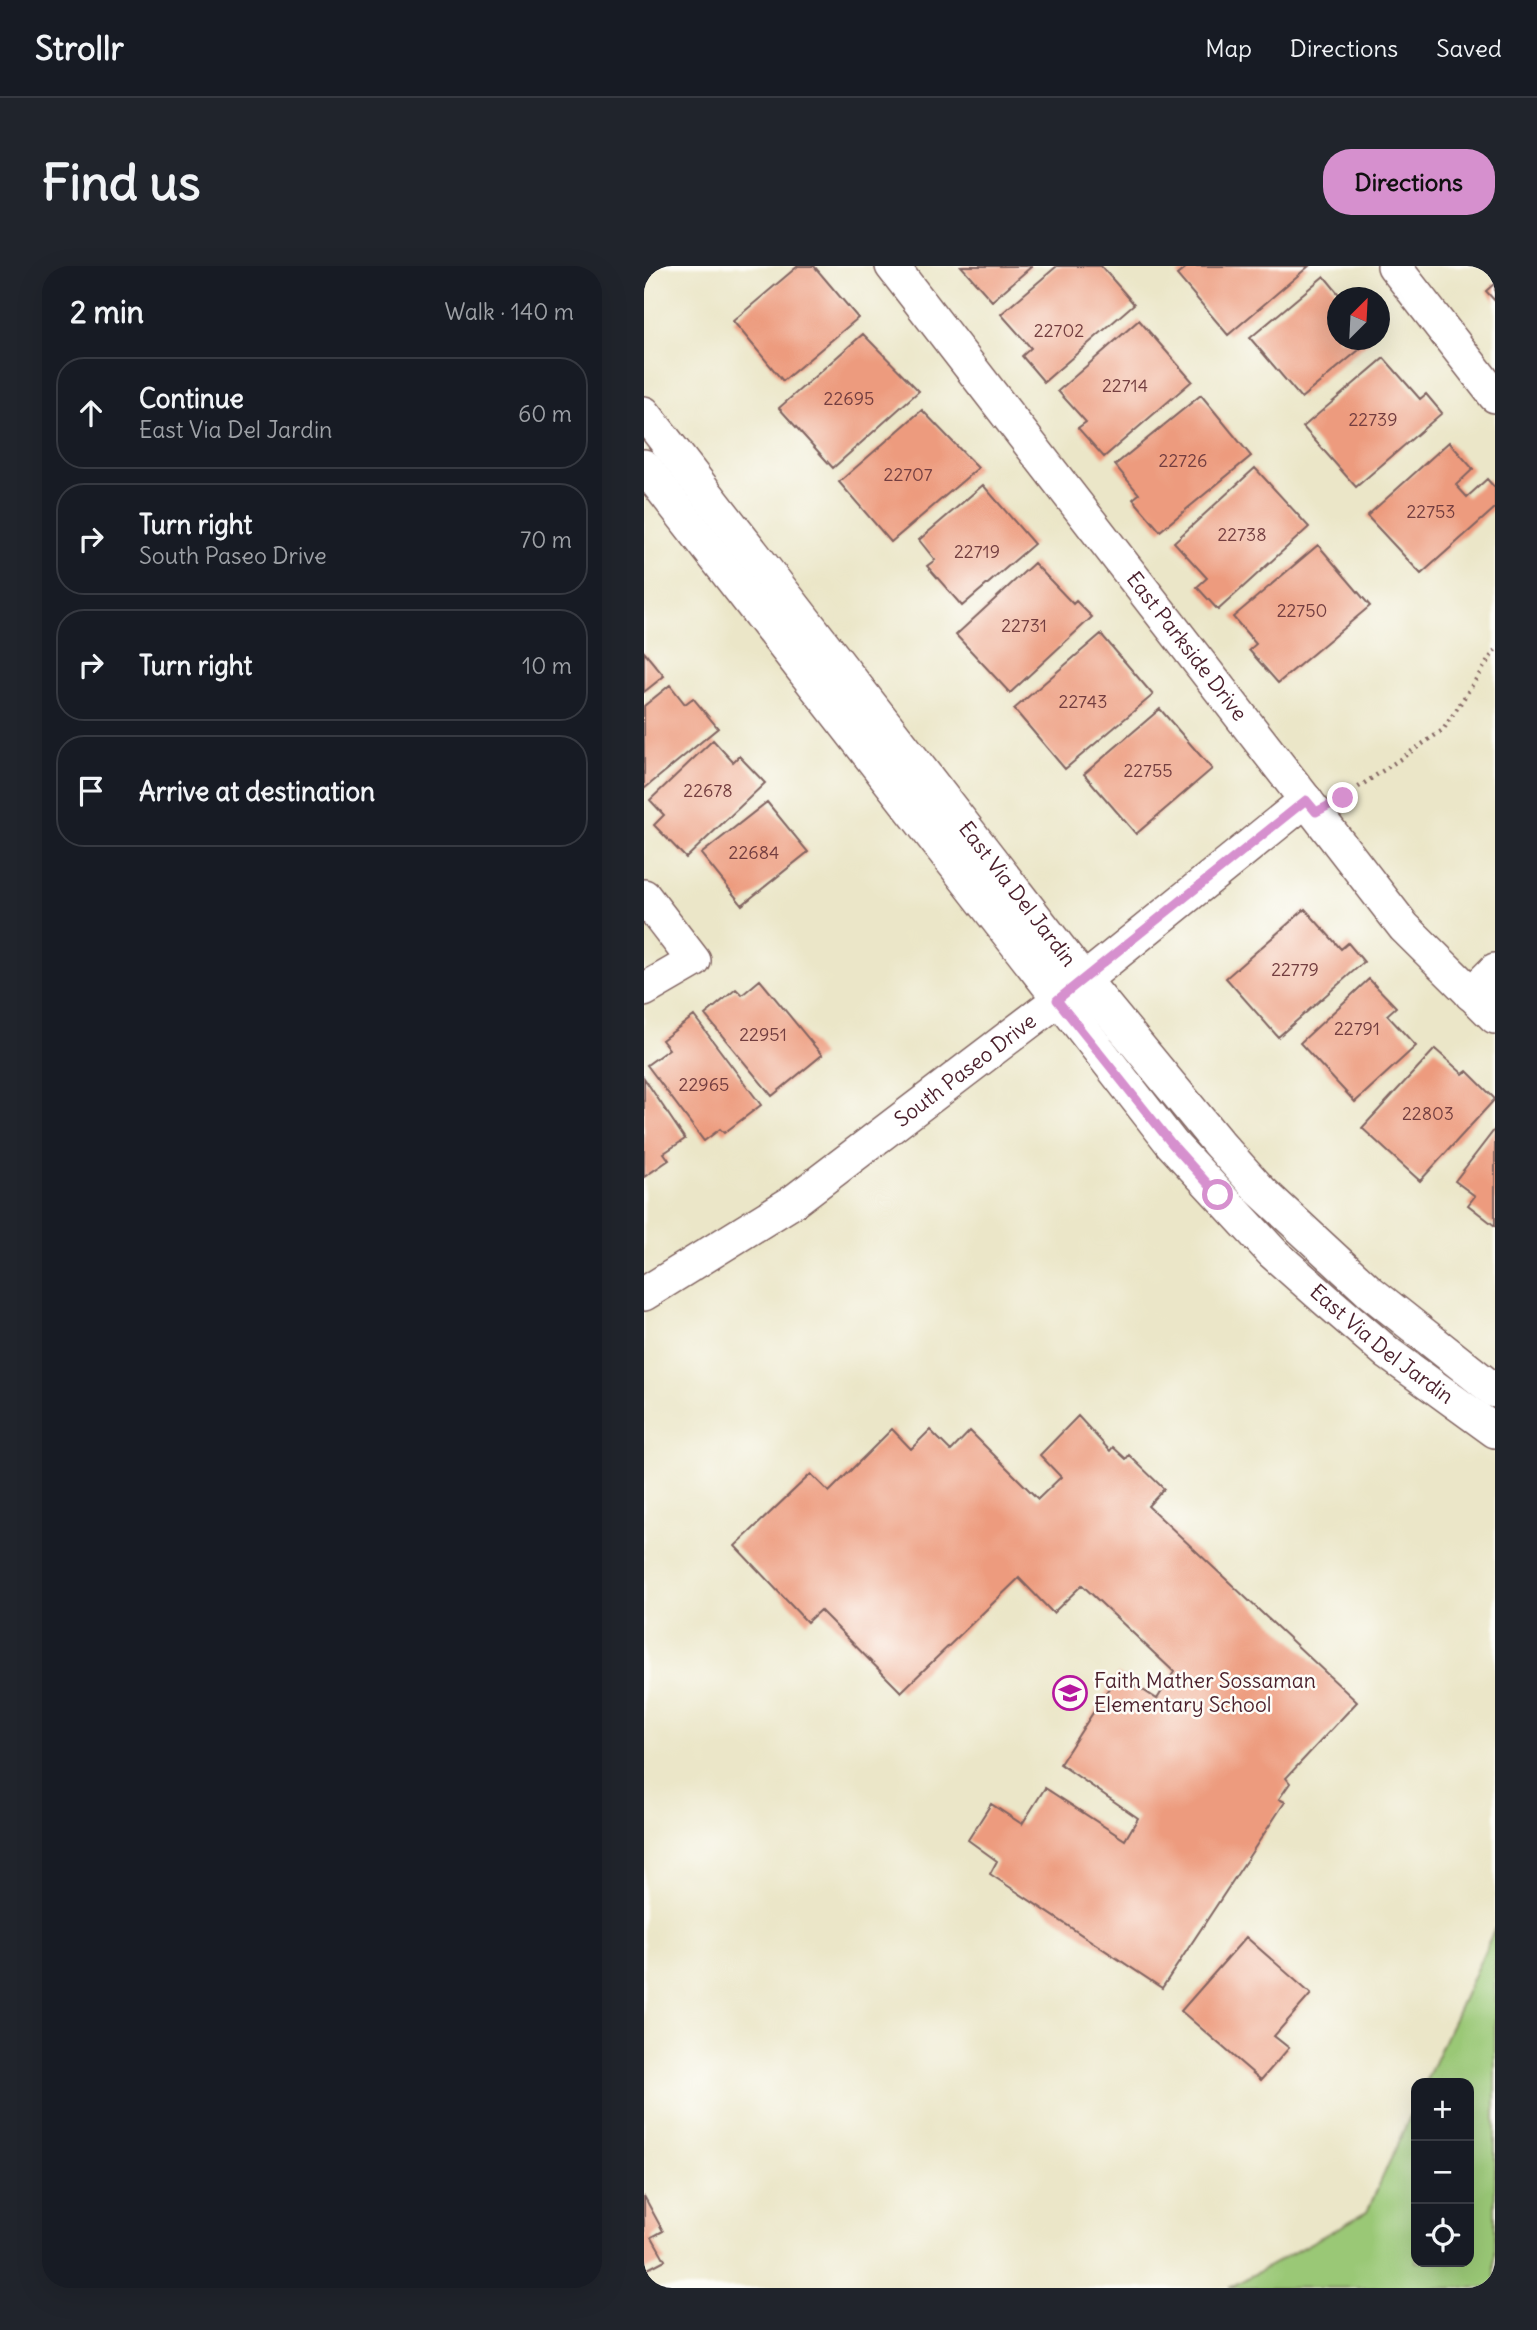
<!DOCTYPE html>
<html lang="en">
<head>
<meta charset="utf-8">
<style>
  body { margin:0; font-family:Delius,sans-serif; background:#20242c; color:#f1f3f6 }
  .controls { position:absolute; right:21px; bottom:21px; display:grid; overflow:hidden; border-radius:14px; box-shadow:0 7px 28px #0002 }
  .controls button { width:63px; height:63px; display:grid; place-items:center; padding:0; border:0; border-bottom:2px solid #363941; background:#171b24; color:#f1f3f6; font:35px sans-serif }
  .compass { position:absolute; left:683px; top:21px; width:63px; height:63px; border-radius:50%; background:#171b24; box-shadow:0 7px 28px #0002; rotate:24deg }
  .stop { position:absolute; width:21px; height:21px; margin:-16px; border:5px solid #d690ce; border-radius:50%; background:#fff }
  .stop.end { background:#d690ce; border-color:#fff; box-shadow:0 2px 7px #0008 }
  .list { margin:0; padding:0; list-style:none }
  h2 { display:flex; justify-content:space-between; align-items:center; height:91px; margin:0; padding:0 28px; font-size:30px }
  h2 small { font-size:23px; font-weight:400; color:#9ea1a6 }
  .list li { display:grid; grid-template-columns:46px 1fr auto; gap:21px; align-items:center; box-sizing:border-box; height:112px; margin:0 14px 14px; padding:0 14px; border:2px solid #363941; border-radius:28px }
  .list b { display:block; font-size:26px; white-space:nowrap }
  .list p { margin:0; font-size:23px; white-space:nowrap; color:#9ea1a6 }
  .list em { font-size:23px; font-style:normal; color:#9ea1a6 }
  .icon { flex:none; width:38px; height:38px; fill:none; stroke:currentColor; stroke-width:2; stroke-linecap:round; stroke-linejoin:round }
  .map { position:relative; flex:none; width:851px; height:2022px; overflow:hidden; border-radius:28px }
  header { display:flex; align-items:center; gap:42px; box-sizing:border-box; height:98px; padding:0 35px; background:#171b24; border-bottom:2px solid #363941 }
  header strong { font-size:33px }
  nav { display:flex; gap:38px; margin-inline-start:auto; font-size:24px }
  .intro { display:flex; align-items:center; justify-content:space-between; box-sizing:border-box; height:168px; padding:0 42px }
  h1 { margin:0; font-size:49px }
  .button { padding:18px 32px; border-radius:28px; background:#d690ce; color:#111; font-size:24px; font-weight:700 }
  main { display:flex; gap:42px; padding:0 42px }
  aside { flex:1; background:#171b24; border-radius:28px; box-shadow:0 7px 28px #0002 }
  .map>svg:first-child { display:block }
  .green { fill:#9ac876; stroke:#727450; stroke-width:2 }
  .building { fill:#ed9b7e }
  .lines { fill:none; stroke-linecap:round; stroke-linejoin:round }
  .minor-casing { stroke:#826562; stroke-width:36 }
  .path { stroke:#826562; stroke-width:4.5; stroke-dasharray:2 5; stroke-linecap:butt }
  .minor { stroke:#fff; stroke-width:33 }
  .route { stroke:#d690ce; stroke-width:9 }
  .labels { text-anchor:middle; stroke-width:5; stroke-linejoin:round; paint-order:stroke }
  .number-label { font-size:18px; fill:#733e40 }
  .street-label { font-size:21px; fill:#4a1f2b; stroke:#fdfcf7 }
  .poi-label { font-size:21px; fill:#4a1f2b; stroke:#fdfcf7; text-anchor:start }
</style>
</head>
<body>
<header>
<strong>Strollr</strong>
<nav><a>Map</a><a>Directions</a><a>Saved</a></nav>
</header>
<div class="intro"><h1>Find us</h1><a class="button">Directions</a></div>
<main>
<aside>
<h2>2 min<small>Walk · 140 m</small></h2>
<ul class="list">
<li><svg class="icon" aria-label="ahead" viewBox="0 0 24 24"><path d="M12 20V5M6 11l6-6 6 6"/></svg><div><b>Continue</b><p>East Via Del Jardin</p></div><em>60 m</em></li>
<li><svg class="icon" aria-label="right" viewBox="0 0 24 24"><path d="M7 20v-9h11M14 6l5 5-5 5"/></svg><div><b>Turn right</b><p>South Paseo Drive</p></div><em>70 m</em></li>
<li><svg class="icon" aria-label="right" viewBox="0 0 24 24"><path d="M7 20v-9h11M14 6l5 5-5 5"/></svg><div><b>Turn right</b></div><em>10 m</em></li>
<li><svg class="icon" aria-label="arrive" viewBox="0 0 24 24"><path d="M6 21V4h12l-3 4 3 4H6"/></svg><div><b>Arrive at destination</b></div></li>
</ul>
</aside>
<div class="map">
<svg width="851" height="2022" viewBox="0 0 851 2022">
  <rect width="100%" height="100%" fill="#fdfcf7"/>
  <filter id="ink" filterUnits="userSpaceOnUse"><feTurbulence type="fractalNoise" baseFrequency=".0143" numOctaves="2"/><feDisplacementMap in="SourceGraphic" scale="14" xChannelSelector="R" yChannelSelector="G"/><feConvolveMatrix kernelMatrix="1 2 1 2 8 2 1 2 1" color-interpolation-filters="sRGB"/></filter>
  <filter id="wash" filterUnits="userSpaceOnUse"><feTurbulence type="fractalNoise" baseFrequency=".00686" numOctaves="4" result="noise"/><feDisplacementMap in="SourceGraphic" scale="28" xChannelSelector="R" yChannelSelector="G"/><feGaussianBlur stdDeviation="1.57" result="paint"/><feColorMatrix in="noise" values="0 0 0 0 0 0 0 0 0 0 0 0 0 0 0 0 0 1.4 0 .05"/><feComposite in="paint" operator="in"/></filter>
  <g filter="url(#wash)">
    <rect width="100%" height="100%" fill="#ebe6c8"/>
    <!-- green -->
    <path class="green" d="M851,1662V2022H585L723,1946L772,1837V1996H825V1817H781Z"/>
    <g id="blocks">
      <!-- building -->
      <path class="building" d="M154,0H170L214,52L139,115L89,55Z
        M317,0H388L348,35Z
        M413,0H457L490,38L400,116L378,90L387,82L357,48Z
        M544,0H665L584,69L533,9Z
        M680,10L698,32H694V74H727L657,132L606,72Z
        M851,17V35L842,25Z
        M495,54L548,115L460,191L434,162L442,156L414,125Z
        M219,68L275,125L189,202L135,142Z
        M740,92L776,133L782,128L798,147L712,221L659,161Z
        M557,129L607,190L516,265L489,233L495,228L471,199Z
        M278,144L334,202L247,276L195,216Z
        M805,176L829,203L812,219L823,231L843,213L851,222V242L777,308L723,250Z
        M611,202L665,261L574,344L553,321L563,312L530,276Z
        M339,219L390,278L318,340L283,300L291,294L275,274Z
        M674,279L726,340L634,417L605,384L612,378L589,351Z
        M390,297L429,338L432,335L448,351L366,427L312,369Z
        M457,368L509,429L421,503L370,443Z
        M0,386L20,410L0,426Z
        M26,419L41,438L49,432L74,462L0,523V440Z
        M516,443L568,503L492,568L440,508Z
        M69,474L89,496L95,490L121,517L42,592L10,559L20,549L6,534Z
        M123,536L164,586L98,639L57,588Z
        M661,643L697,683L704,677L720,696L634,771L582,712Z
        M725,713L752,741L743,749L772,780L711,836L656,777Z
        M116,714L178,789L128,830L61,749L92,723L98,729Z
        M50,750L117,839L80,867L76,863L60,875L3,799L25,783L18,774Z
        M791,783L819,808L823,805L851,833L776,915L718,862Z
        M0,812L41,873L20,887L25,894L0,911Z
        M851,863V960L824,939L831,930L811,915Z
        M434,1150L466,1185L469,1181L482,1193L485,1189L520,1223L504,1240L713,1436L642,1512L646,1517L635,1533L641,1536L518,1722L346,1608L353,1595L324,1574L347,1538L378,1558L401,1522L481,1574L494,1552L416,1498L474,1408L513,1433L530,1406L438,1319L409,1347L375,1312L257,1426L176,1344L163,1356L91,1280L167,1208L185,1226L248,1163L267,1183L286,1164L307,1185L326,1165L394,1233L417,1211L396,1189Z
        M602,1671L667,1728L630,1770L645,1782L617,1814L537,1745Z
        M0,1930L19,1965L8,1971L21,1994L0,2005Z"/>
    </g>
  </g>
  <g filter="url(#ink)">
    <use href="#blocks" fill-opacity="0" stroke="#826562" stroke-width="2"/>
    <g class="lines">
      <!-- minor casing -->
      <g class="minor-casing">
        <g id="minor">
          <path id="s1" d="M248,0L760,661L851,751"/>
          <path d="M750,0L851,130"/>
          <path id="s2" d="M0,147L440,714L574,877L617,925L725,1025L851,1125"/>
          <path id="s3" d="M0,200L528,878L629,987L682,1034L745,1088L851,1165"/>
          <path d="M0,630L50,695L0,724"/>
          <path d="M827,728L851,704"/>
          <path id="s4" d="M0,1028L150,935L440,714L662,534"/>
        </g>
      </g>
      <!-- path -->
      <path class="path" d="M697,533L799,464L851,384"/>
      <!-- minor -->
      <use href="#minor" class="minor"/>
    </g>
  </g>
  <g class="lines" filter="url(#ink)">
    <!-- route -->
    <path class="route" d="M574,929L528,878L413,734L662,534L672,546L699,532"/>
  </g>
  <!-- icons -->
  <defs>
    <g id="school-ring" transform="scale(1.75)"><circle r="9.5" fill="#fdfcf7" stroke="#b5179e" stroke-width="1.5"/><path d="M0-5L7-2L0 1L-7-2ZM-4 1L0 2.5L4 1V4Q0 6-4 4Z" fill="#b5179e"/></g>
  </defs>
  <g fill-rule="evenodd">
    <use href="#school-ring" x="426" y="1427"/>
  </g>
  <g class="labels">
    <!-- number labels -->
    <g class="number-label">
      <text x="415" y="71">22702</text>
      <text x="481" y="126">22714</text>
      <text x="205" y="139">22695</text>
      <text x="729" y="160">22739</text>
      <text x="539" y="201">22726</text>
      <text x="264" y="215">22707</text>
      <text x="787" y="252">22753</text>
      <text x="598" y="275">22738</text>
      <text x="333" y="292">22719</text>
      <text x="658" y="351">22750</text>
      <text x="380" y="366">22731</text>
      <text x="439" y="442">22743</text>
      <text x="504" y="511">22755</text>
      <text x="64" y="531">22678</text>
      <text x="110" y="593">22684</text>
      <text x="651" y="710">22779</text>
      <text x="713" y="769">22791</text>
      <text x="119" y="775">22951</text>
      <text x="60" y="825">22965</text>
      <text x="784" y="854">22803</text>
    </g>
    <!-- street labels -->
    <g class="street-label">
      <text dy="7" stroke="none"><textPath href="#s1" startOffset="481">East Parkside Drive</textPath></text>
      <text dy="7" stroke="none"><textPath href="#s2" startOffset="609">East Via Del Jardin</textPath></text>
      <text dy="7" stroke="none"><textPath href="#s4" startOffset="392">South Paseo Drive</textPath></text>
      <text dy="7" stroke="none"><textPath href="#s3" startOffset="1150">East Via Del Jardin</textPath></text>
    </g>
    <!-- poi labels -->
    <g class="poi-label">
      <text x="450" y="1422">Faith Mather Sossaman<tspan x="450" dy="24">Elementary School</tspan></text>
    </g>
  </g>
</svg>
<div class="controls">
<button>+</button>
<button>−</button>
<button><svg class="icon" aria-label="locate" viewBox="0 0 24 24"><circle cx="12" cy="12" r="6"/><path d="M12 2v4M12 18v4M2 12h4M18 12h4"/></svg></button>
</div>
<svg class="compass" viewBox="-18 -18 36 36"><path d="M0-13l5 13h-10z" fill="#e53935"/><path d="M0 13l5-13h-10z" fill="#9ea1a6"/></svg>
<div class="stop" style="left:574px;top:929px"></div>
<div class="stop end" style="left:699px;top:532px"></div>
</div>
</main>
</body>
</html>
